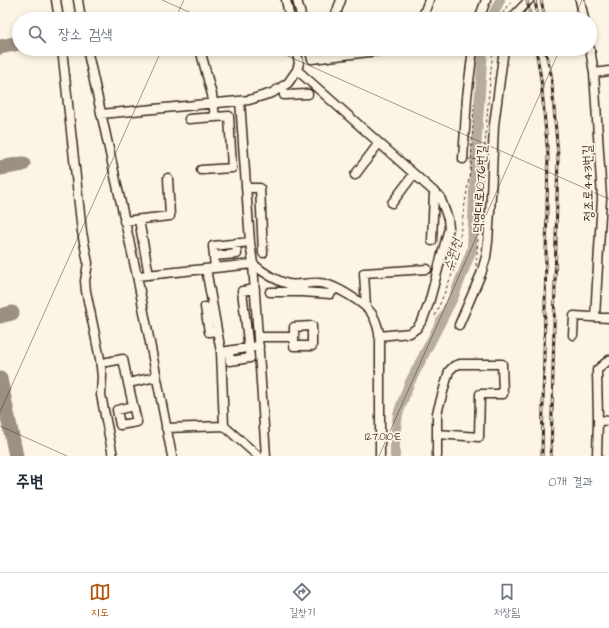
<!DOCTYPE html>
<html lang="ko">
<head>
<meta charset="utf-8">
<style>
  body { margin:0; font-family:"Architects Daughter","Poor Story",sans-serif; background:#f2f2f3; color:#1f2937 }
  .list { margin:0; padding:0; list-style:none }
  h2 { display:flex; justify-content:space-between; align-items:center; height:52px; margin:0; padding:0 16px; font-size:17px }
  h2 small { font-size:13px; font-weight:400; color:#747a83 }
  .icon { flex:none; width:22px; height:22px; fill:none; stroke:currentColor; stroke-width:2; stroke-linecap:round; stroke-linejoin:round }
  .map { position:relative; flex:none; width:609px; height:456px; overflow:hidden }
  .search { position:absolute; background:#fff; box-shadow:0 2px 6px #0003; left:12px; right:12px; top:12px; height:44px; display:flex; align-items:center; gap:10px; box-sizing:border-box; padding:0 14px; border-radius:22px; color:#747a83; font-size:15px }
  .sheet { height:116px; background:#fff }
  nav { display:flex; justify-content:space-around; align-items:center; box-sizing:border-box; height:56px; border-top:1px solid #e0e1e3; background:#fff; font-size:11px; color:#747a83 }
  nav a { display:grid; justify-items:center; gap:2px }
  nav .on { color:#b45309 }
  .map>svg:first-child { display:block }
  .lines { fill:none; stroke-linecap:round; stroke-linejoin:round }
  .river { stroke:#b7ad9e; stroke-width:10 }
  .taxiway { stroke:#9c9082; stroke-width:15 }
  .minor-casing { stroke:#3b2a1e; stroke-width:11 }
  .path { stroke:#3b2a1e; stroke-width:1; stroke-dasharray:3 3; stroke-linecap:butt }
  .minor { stroke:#fcf5e5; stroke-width:8 }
  .rail-casing { stroke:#3b2a1e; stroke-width:3 }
  .rail { stroke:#fcf5e5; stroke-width:1.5; stroke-dasharray:4.5; stroke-linecap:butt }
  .path-bridge { stroke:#3b2a1e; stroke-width:1; stroke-dasharray:3 3; stroke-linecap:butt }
  .ticks { fill:none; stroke:#3b2a1e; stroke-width:1; stroke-opacity:0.45 }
  .labels { text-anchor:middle; stroke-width:3.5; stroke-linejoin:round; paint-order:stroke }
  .street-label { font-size:13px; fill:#3b2a1e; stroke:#fcf5e5 }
  .water-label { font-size:14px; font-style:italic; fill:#605144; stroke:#fcf5e5 }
  .ticks-label { font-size:10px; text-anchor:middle; fill:#3b2a1e; stroke:#fcf5e5; stroke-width:3.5; stroke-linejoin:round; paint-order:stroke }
</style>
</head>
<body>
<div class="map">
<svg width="609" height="456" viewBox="0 0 609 456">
  <rect width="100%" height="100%" fill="#fcf5e5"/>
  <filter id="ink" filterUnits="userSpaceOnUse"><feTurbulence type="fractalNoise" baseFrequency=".025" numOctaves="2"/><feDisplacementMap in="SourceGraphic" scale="8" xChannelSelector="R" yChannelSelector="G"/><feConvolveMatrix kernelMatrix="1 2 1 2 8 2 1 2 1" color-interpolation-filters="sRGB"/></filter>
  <g filter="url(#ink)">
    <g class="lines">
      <!-- river -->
      <path class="river" d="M491,19L500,0
        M395,456V437L398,414L409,384L454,296L472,249L475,166L483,49"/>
      <!-- taxiway -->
      <path class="taxiway" d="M0,47L19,43
        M0,168L23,164
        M0,316L12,313
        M0,379L16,456"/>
      <!-- minor casing -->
      <g class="minor-casing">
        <path id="minor" d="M56,0L59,19
          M78,0L81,19
          M286,0L290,19
          M297,0L302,19
          M580,0L584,19
          M334,19L341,0
          M422,19L429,0
          M479,19L486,0
          M511,19L529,0
          M62,49L82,232L88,263L85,281L86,291L100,359L102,376L101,395L113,456
          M87,49L137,276L172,456
          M309,49L312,59L393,49
          M590,49L594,73L602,198L595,317
          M297,70L440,197L448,219L449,228L429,303L423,319L417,328L410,333L379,336
          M594,73L609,71
          M283,86L284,95L308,94
          M240,101L250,242L253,264C264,273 274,280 288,284C298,286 309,282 319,283C332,283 365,303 372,314C377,322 379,331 380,340V456
          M101,114L249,100L272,93L288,83L297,70L299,63L296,49
          M189,119L215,117L212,95L200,49
          M463,159L467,97L473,49
          M201,170L232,168L229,116L215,117
          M355,175L379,143
          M246,188H260L263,253
          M392,203L414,174
          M139,220L149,275
          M124,221L170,216L168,178
          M432,241L434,192
          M214,256L237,254L236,243
          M215,268L213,246L250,242
          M206,269L221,352L259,346
          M137,276L253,264L266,456
          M270,292H303V284
          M303,292L330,294L336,288
          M205,307L209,332L217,331
          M366,307L364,273L427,269
          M459,325L481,274L486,257L488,242L491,196L494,125L504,49
          M312,326V346H294V327Z
          M573,335L574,316L609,318
          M258,337H294
          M229,351L230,361L250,358L242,291L255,289
          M221,352L224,426
          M107,362L123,359L128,383L156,377
          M128,383L137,422L120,425L117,410L133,406
          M598,420L609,421
          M166,428L224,426L258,456
          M437,434L479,437L480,394H503L502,364H460L454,366L449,371L437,413V456
          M597,456L598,420L597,370L609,360"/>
      </g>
      <!-- path -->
      <path class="path" d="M500,19L507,6L514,0
        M476,266L489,91L493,49
        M435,316L455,267L471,165L474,104"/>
      <!-- minor -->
      <use href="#minor" class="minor"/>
      <!-- rail casing -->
      <g class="rail-casing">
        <path id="rail" d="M527,0L531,19
          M535,0L538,19
          M541,0L545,19
          M536,49L541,79L548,155L542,456
          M545,49L551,74L558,155L551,456"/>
      </g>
      <!-- rail -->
      <use href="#rail" class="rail"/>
      <!-- path-bridge -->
      <path class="path-bridge" d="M467,159L490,160"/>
    </g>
  </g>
  <!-- ticks -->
  <path class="ticks" d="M162,0L205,19M175,19L184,0M574,19L582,0M272,49L609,199M0,412L162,49M0,426L67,456M379,456L560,49"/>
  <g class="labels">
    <!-- street labels -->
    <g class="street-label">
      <text transform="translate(587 183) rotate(-91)" y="5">정조로443번길</text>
      <text transform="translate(479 189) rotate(-87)" y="5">덕영대로1076번길</text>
    </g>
    <!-- water labels -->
    <g class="water-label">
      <text transform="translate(452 255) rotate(-74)" y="5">수원천</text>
    </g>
  </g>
  <g class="ticks-label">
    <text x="383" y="440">127.010°E</text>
  </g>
</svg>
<div class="search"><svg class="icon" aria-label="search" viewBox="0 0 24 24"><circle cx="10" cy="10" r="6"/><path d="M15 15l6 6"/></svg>장소 검색</div>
</div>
<section class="sheet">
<h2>주변<small>0개 결과</small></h2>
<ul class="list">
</ul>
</section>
<nav>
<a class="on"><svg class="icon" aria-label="map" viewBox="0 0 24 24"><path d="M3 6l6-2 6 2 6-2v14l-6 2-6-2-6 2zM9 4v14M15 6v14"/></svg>지도</a>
<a><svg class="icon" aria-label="directions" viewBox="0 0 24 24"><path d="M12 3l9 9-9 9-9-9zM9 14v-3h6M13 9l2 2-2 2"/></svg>길찾기</a>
<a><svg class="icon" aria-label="saved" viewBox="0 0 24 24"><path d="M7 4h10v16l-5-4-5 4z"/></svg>저장됨</a>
</nav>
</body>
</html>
